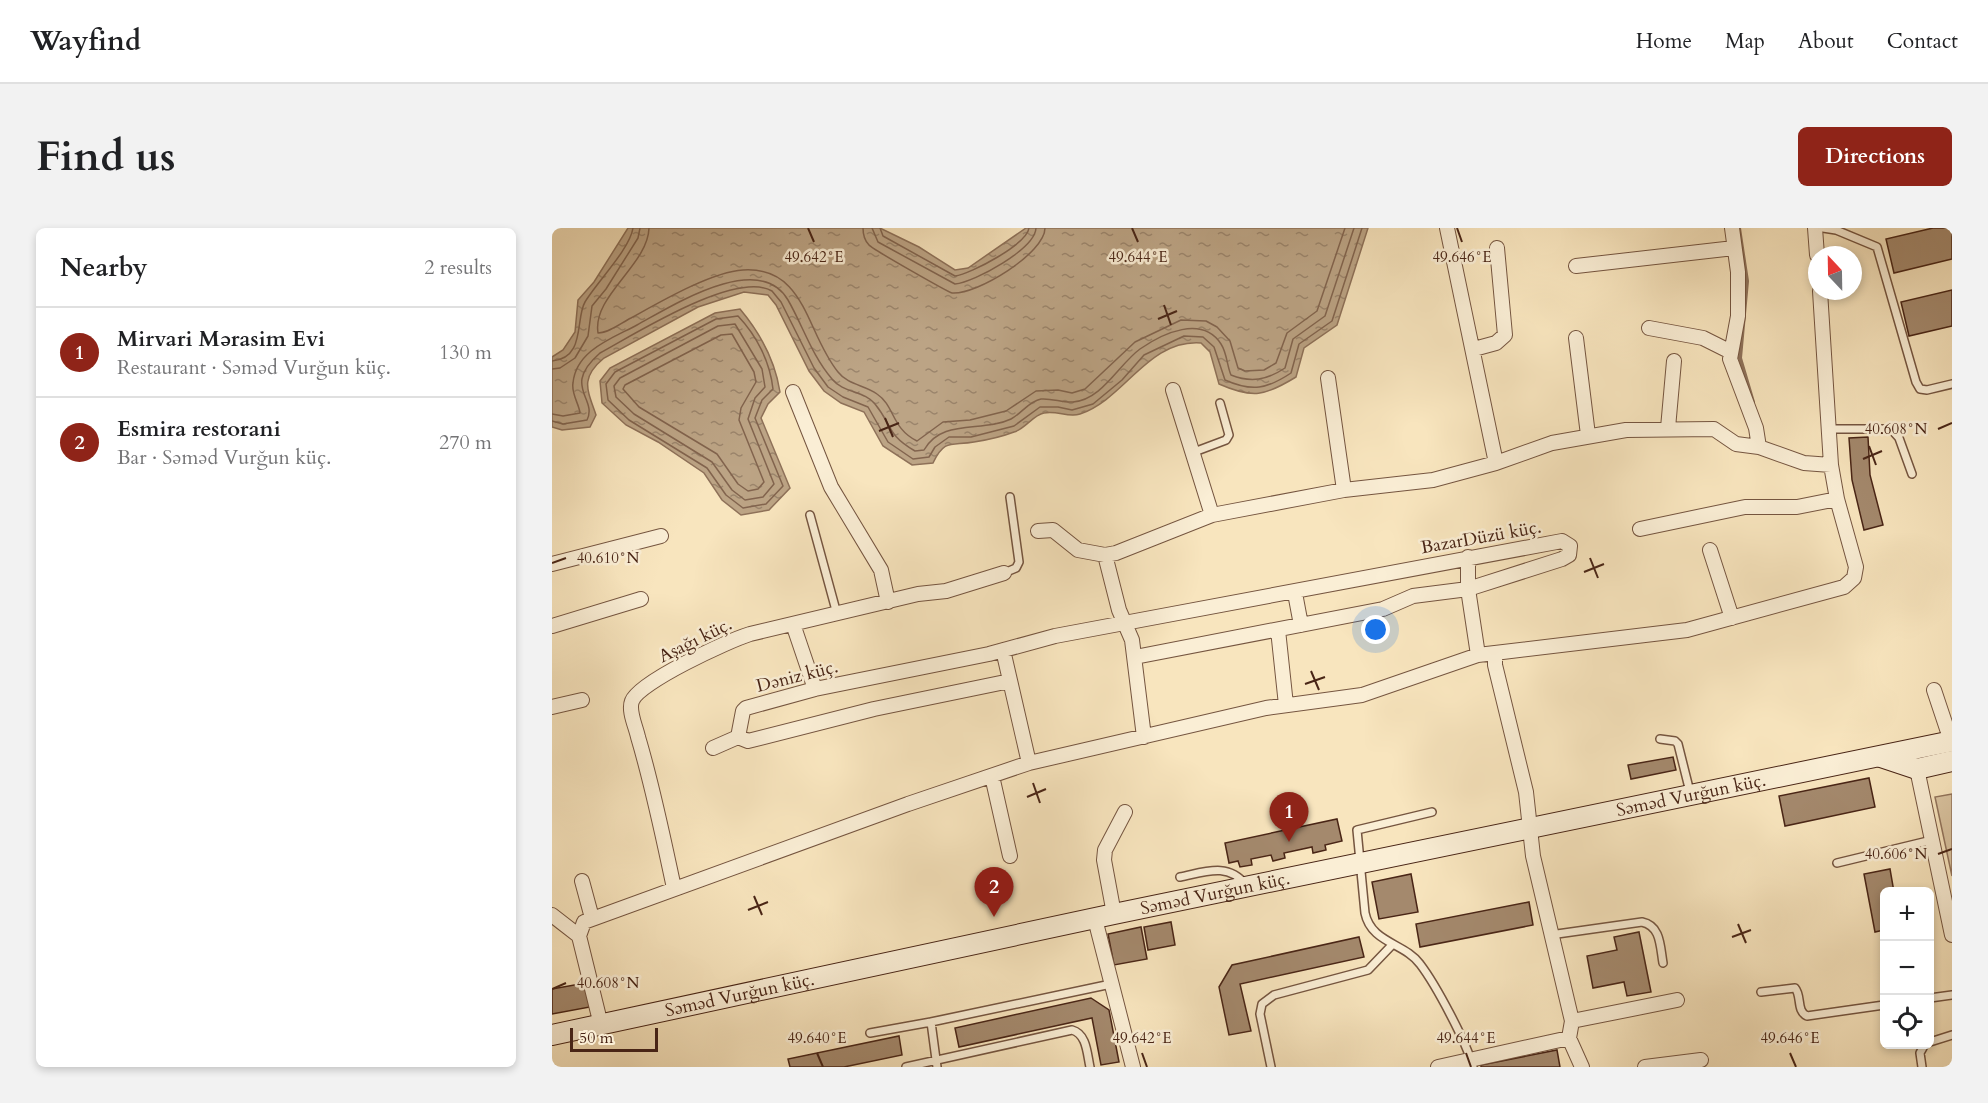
<!DOCTYPE html>
<html lang="en">
<head>
<meta charset="utf-8">
<style>
  body { margin:0; font-family:Cardo,serif; background:#f2f2f2; color:#202124 }
  .controls { position:absolute; right:18px; bottom:18px; display:grid; overflow:hidden; border-radius:9px; box-shadow:0 3px 9px #0003 }
  .controls button { width:54px; height:54px; display:grid; place-items:center; padding:0; border:0; border-bottom:2px solid #e0e0e0; background:#fff; color:#202124; font:30px sans-serif }
  .compass { position:absolute; left:1256px; top:18px; width:54px; height:54px; border-radius:50%; background:#fff; box-shadow:0 3px 9px #0003; rotate:338deg }
  .scale { position:absolute; left:18px; bottom:15px; width:88px; box-sizing:border-box; padding-left:6px; border:3px solid #492516; border-top:0; font-size:16px; line-height:21px; white-space:nowrap; color:#492516; -webkit-text-stroke:4px #faeed5; paint-order:stroke }
  .you { position:absolute; left:824px; top:402px; width:21px; height:21px; margin:-15px; border:4px solid #fff; border-radius:50%; background:#1a73e8; box-shadow:0 0 0 9px #1a73e833 }
  .badge { display:grid; place-items:center; width:39px; height:39px; border-radius:50%; background:#8f2418; color:#fff; font-size:20px; font-weight:700 }
  .pin { position:absolute; translate:-50% -50px; filter:drop-shadow(0 2px 3px #0008) }
  .pin::after { content:''; position:absolute; top:32px; width:21px; height:18px; background:inherit; clip-path:polygon(0 0,100% 0,50% 100%) }
  .list { margin:0; padding:0; list-style:none }
  h2 { display:flex; justify-content:space-between; align-items:center; height:78px; margin:0; padding:0 24px; font-size:26px }
  h2 small { font-size:20px; font-weight:400; color:#757577 }
  .list li { display:grid; grid-template-columns:39px 1fr auto; gap:18px; align-items:center; box-sizing:border-box; height:90px; padding:0 24px; border-top:2px solid #e0e0e0 }
  .list b { display:block; font-size:22px; white-space:nowrap }
  .list p { margin:0; font-size:20px; white-space:nowrap; color:#757577 }
  .list em { font-size:20px; font-style:normal; color:#757577 }
  .icon { flex:none; width:33px; height:33px; fill:none; stroke:currentColor; stroke-width:2; stroke-linecap:round; stroke-linejoin:round }
  .map { position:relative; flex:none; width:1400px; height:839px; overflow:hidden; border-radius:9px }
  header { display:flex; align-items:center; gap:36px; box-sizing:border-box; height:84px; padding:0 30px; background:#fff; border-bottom:2px solid #e0e0e0 }
  header strong { font-size:28px }
  nav { display:flex; gap:33px; margin-inline-start:auto; font-size:21px }
  .intro { display:flex; align-items:center; justify-content:space-between; box-sizing:border-box; height:144px; padding:0 36px }
  h1 { margin:0; font-size:42px }
  .button { padding:15px 27px; border-radius:9px; background:#8f2418; color:#fff; font-size:21px; font-weight:700 }
  main { display:flex; gap:36px; padding:0 36px }
  aside { flex:1; background:#fff; border-radius:9px; box-shadow:0 3px 9px #0003 }
  .map>svg:first-child { display:block }
  .park { fill:#dac4a1; stroke:#92745c; stroke-width:1.5 }
  .water { fill:url(#water-ripples); stroke:#8e7159; stroke-width:1.5 }
  .lines { fill:none; stroke-linecap:round; stroke-linejoin:round }
  .shore { stroke:#82644e; stroke-width:1.5 }
  .stream { stroke:#8e7159; stroke-width:4 }
  .building { fill:#a4896d; stroke:#492516; stroke-width:1.5 }
  .lane-casing { stroke:#755540; stroke-width:10 }
  .street-casing { stroke:#755540; stroke-width:16 }
  .secondary-casing { stroke:#492516; stroke-width:22 }
  .lane { stroke:#faeed5; stroke-width:7 }
  .street { stroke:#faeed5; stroke-width:14 }
  .secondary { stroke:#faeed5; stroke-width:20 }
  .ticks { fill:none; stroke:#492516; stroke-width:2 }
  .labels { text-anchor:middle; stroke-width:5; stroke-linejoin:round; paint-order:stroke }
  .street-label { font-size:18px; fill:#492516; stroke:#faeed5 }
  .ticks-label { font-size:15px; text-anchor:middle; fill:#492516; stroke:#faeed5; stroke-width:5; stroke-linejoin:round; paint-order:stroke }
</style>
</head>
<body>
<header>
<strong>Wayfind</strong>
<nav><a>Home</a><a>Map</a><a>About</a><a>Contact</a></nav>
</header>
<div class="intro"><h1>Find us</h1><a class="button">Directions</a></div>
<main>
<aside>
<h2>Nearby<small>2 results</small></h2>
<ul class="list">
<li><span class="badge">1</span><div><b>Mirvari Mərasim Evi</b><p>Restaurant · Səməd Vurğun küç.</p></div><em>130 m</em></li>
<li><span class="badge">2</span><div><b>Esmira restorani</b><p>Bar · Səməd Vurğun küç.</p></div><em>270 m</em></li>
</ul>
</aside>
<div class="map">
<svg width="1400" height="839" viewBox="0 0 1400 839">
  <defs>
    <pattern id="water-ripples" width="26" height="14" patternUnits="userSpaceOnUse" patternTransform="scale(1.5)"><rect width="26" height="14" fill="#bca485"/><path d="M2 4q2-2 4 0t4 0M15 11q2-2 4 0t4 0" fill="none" stroke="#9b856c"/></pattern>
  </defs>
  <rect width="100%" height="100%" fill="#f8e5be"/>
  <filter id="stains"><feTurbulence type="fractalNoise" baseFrequency=".00333" numOctaves="4"/><feColorMatrix values="0 0 0 0 .2 0 0 0 0 .09 0 0 0 0 .02 0 0 0 .5 -.17"/></filter>
  <radialGradient id="worn" r=".72"><stop offset=".6" stop-color="#630" stop-opacity="0"/><stop offset="1" stop-color="#630" stop-opacity=".3"/></radialGradient>
  <!-- park -->
  <path class="park" d="M1400,566V648L1383,569Z"/>
  <!-- water -->
  <path class="water" d="M76,0H328L367,19L403,42L416,40L474,0H816L785,97L752,120L744,149C713,168 701,171 667,156L658,124L649,115C596,111 573,171 528,186C516,190 505,182 492,185C481,187 473,201 462,204C449,209 435,212 422,214C400,218 393,210 381,235L360,237L331,218L312,184L289,175L272,163L257,143L224,77L216,67L192,64L146,79L52,130C28,150 35,161 44,187L38,199L10,202L0,199V129L11,122L23,104L26,72L42,54Z
    M188,81C209,106 223,132 228,164L216,176L209,190L238,260L217,282L189,287L170,272L152,245L106,214L74,197L50,175L48,153L58,140L163,85Z"/>
  <g class="lines">
    <!-- shore -->
    <path class="shore" d="M97,0C96,37 40,68 46,105C57,105 69,95 79,90C108,74 159,44 191,42C254,38 254,105 286,144C296,157 313,157 325,166C343,178 339,200 365,213L391,194L418,192L454,183L484,163L506,162L520,165L533,161L583,114L629,92L654,93L665,99L678,113L686,140L693,143L712,142L724,135L735,105L765,83L793,0
      M311,0C311,6 312,12 317,17C320,21 396,64 400,65C425,67 493,25 493,0
      M320,0L326,14L403,56C423,54 483,21 484,0
      M328,0L331,8L403,48C419,46 475,16 477,0
      M186,88C205,108 218,134 221,161L210,172L203,190L231,258L214,276L191,280L174,267L155,240L77,192L56,172L54,156L63,144L164,91Z
      M183,96L210,141L213,159L203,170L196,191L222,256L211,269L193,272L180,262L160,234L82,186L64,169L62,158L68,150L166,98Z
      M180,106L202,144L204,154L189,180L187,192L212,254L206,261L196,263L186,256L165,226L87,179L71,161L73,157L169,107Z
      M0,133C34,130 23,91 33,74C44,55 78,21 81,0
      M0,141L8,140L23,130L36,108L40,78L54,61L86,10L88,0
      M0,186L11,188L28,185C27,176 19,165 21,155C24,122 61,110 85,97C120,78 207,22 236,72C251,98 260,128 280,151C291,165 313,163 323,176C341,198 334,206 363,223L372,222C390,190 430,205 459,191C469,186 477,173 489,171C500,170 511,175 521,174C550,172 567,136 588,121C611,105 650,87 669,116C675,125 675,138 679,147C699,155 715,152 733,140L741,111L773,88L802,0
      M0,193L11,196L35,192C46,170 9,159 48,125C83,106 184,42 220,63L229,74L262,140L276,159L291,169L316,179L336,214L361,231L377,229L383,219L397,209H419L462,198L488,179H506L520,182L541,176L570,152L592,127L632,108L651,109L662,119L673,152C700,164 715,161 739,145L747,116L780,93L810,0"/>
    <!-- stream -->
    <path class="stream" d="M1187,0L1195,53L1188,130L1201,174"/>
  </g>
  <!-- building -->
  <path class="building" d="M1381,0H1400V31L1342,45L1334,11Z
    M1400,62V98L1357,108L1349,74Z
    M1316,209L1318,247L1331,297L1312,302L1300,252L1297,210Z
    M1121,529L1124,542L1079,551L1076,537Z
    M1317,550L1323,579L1233,598L1227,568Z
    M785,591L790,613L773,617L774,622L761,625L760,619L732,625L733,630L721,633L719,627L699,631L700,637L688,639L686,633L677,635L673,615Z
    M1338,641L1342,664H1332V702L1323,704L1312,646Z
    M859,646L866,684L827,691L820,654Z
    M977,674L981,697L868,719L864,696Z
    M619,694L623,717L596,722L592,699Z
    M589,699L595,731L562,737L556,706Z
    M1087,704L1099,764L1075,768L1072,754L1041,760L1035,728L1065,722L1062,709Z
    M807,709L812,729L688,756L699,803L677,807L667,759L680,737Z
    M33,755L38,779L0,786V761Z
    M539,770L557,782L567,834L549,837L540,790L407,819L403,800Z
    M347,808L350,827L292,839H238L236,831Z
    M1005,822L1008,839H929V837Z"/>
  <g class="lines">
    <!-- lane casing -->
    <g class="lane-casing">
      <path id="lane" d="M1271,0L1284,2L1325,19L1364,154L1368,161L1375,162L1400,156
        M1278,201H1339L1347,210L1360,246
        M642,224L674,212L677,207L668,175
        M258,287L285,386
        M452,345L464,340L467,334L458,269
        M1108,511L1123,513L1126,516L1138,564
        M880,584L805,602L813,685C819,715 853,715 868,736C884,757 915,815 921,839
        M1285,635L1380,612
        M628,649C653,644 676,634 694,657
        M998,707L1090,694C1109,698 1108,718 1111,735
        M1209,764L1243,760C1250,768 1244,783 1255,788L1332,777
        M1378,770L1400,767
        M318,805L379,794
        M1378,814L1400,807
        M354,839L520,802C535,806 535,826 538,839
        M385,839L379,794L559,756
        M719,839L708,786L710,776L722,767L816,742L840,717
        M1370,839L1368,825L1373,816"/>
    </g>
    <!-- street casing -->
    <g class="street-casing">
      <path id="street" d="M895,0L944,235
        M1180,0L1186,44V88L1178,131L1204,200L1207,219
        M1263,0L1265,27
        M1024,38L1182,20
        M1097,100L1151,110L1179,124
        M1024,110L1036,207
        M922,121L944,115L953,107L945,20
        M776,150L792,262
        M621,162L660,287
        M241,164L279,259L329,342L336,374
        M1116,200L1122,133
        M1088,301L1193,279H1245L1285,271
        M486,303L501,302L526,322L553,327L564,325L660,287L792,262L881,252L944,235L1000,215L1074,202L1162,201L1184,216L1207,219L1252,235L1279,237
        M1158,322L1180,390
        M553,327L567,382L580,412L592,509
        M916,329V361L926,427
        M0,336L109,308
        M743,365L749,397
        M241,396L263,461
        M0,398L89,371
        M726,402L734,477
        M451,422L477,535
        M458,453L322,481L196,513L186,509L191,483L194,480L263,461L437,426L503,408L1010,313L1018,318L1017,327L1010,331L916,361L861,368L831,381L583,429
        M1382,462L1399,513
        M0,479L30,472
        M161,520L186,509
        M1365,541L1400,707
        M440,548L458,628
        M30,653L40,690
        M122,660C111,609 101,559 86,509C84,499 76,483 80,473C87,454 176,413 198,406L366,366L394,363L452,345
        M562,686L552,632L553,622L573,584
        M0,687L27,708
        M543,691L581,839
        M1020,793L1125,772
        M49,797L27,708L32,694L356,576L477,535L714,480L810,467L926,427L1135,402L1292,359L1302,350L1304,339L1285,271L1279,237L1268,63
        M1017,810L1030,839
        M886,839L1017,810L1020,793L981,628L974,564L943,437V425
        M1093,839L1149,832"/>
    </g>
    <!-- secondary casing -->
    <g class="secondary-casing">
      <g id="secondary">
        <path d="M1329,529L1365,541"/>
        <path d="M1365,541L1400,533"/>
        <path id="s1" d="M0,807L562,686L1400,513"/>
      </g>
    </g>
    <!-- lane -->
    <use href="#lane" class="lane"/>
    <!-- street -->
    <use href="#street" class="street"/>
    <!-- secondary -->
    <use href="#secondary" class="secondary"/>
  </g>
  <!-- ticks -->
  <path class="ticks" d="M256,0L262,14M580,0L586,14M905,0L910,14M612,77L619,97M606,91L625,83M333,190L341,209M1386,201L1400,195M327,203L347,195M1317,218L1324,237M1311,231L1330,223M1038,330L1046,350M0,335L14,330M1032,344L1052,336M759,443L767,462M753,456L773,449M481,555L488,575M475,569L494,561M1386,626L1400,621M202,668L210,687M196,682L216,674M1186,696L1194,715M1180,709L1199,702M0,761L14,755M265,825L271,839M590,825L595,839M914,825L919,839M1238,825L1244,839"/>
  <g class="labels">
    <!-- street labels -->
    <g class="street-label">
      <text transform="translate(929 309) rotate(-10)" y="6">BazarDüzü küç.</text>
      <text transform="translate(143 412) rotate(-26)" y="6">Aşağı küç.</text>
      <text transform="translate(245 448) rotate(-14)" y="6">Dəniz küç.</text>
      <text dy="6" stroke="none"><textPath href="#s1" startOffset="1164">Səməd Vurğun küç.</textPath></text>
      <text dy="6" stroke="none"><textPath href="#s1" startOffset="678">Səməd Vurğun küç.</textPath></text>
      <text dy="6" stroke="none"><textPath href="#s1" startOffset="192">Səməd Vurğun küç.</textPath></text>
    </g>
  </g>
  <g class="ticks-label">
    <text x="262" y="34">49.642°E</text>
    <text x="586" y="34">49.644°E</text>
    <text x="910" y="34">49.646°E</text>
    <text x="1344" y="206">40.608°N</text>
    <text x="56" y="335">40.610°N</text>
    <text x="1344" y="631">40.606°N</text>
    <text x="56" y="760">40.608°N</text>
    <text x="265" y="815">49.640°E</text>
    <text x="590" y="815">49.642°E</text>
    <text x="914" y="815">49.644°E</text>
    <text x="1238" y="815">49.646°E</text>
  </g>
  <rect width="100%" height="100%" filter="url(#stains)"/>
  <rect width="100%" height="100%" fill="url(#worn)"/>
</svg>
<div class="controls">
<button>+</button>
<button>−</button>
<button><svg class="icon" aria-label="locate" viewBox="0 0 24 24"><circle cx="12" cy="12" r="6"/><path d="M12 2v4M12 18v4M2 12h4M18 12h4"/></svg></button>
</div>
<svg class="compass" viewBox="-18 -18 36 36"><path d="M0-13l5 13h-10z" fill="#e53935"/><path d="M0 13l5-13h-10z" fill="#757577"/></svg>
<div class="scale">50 m</div>
<div class="you"></div>
<div class="pin badge" style="left:737px;top:614px">1</div>
<div class="pin badge" style="left:442px;top:689px">2</div>
</div>
</main>
</body>
</html>
